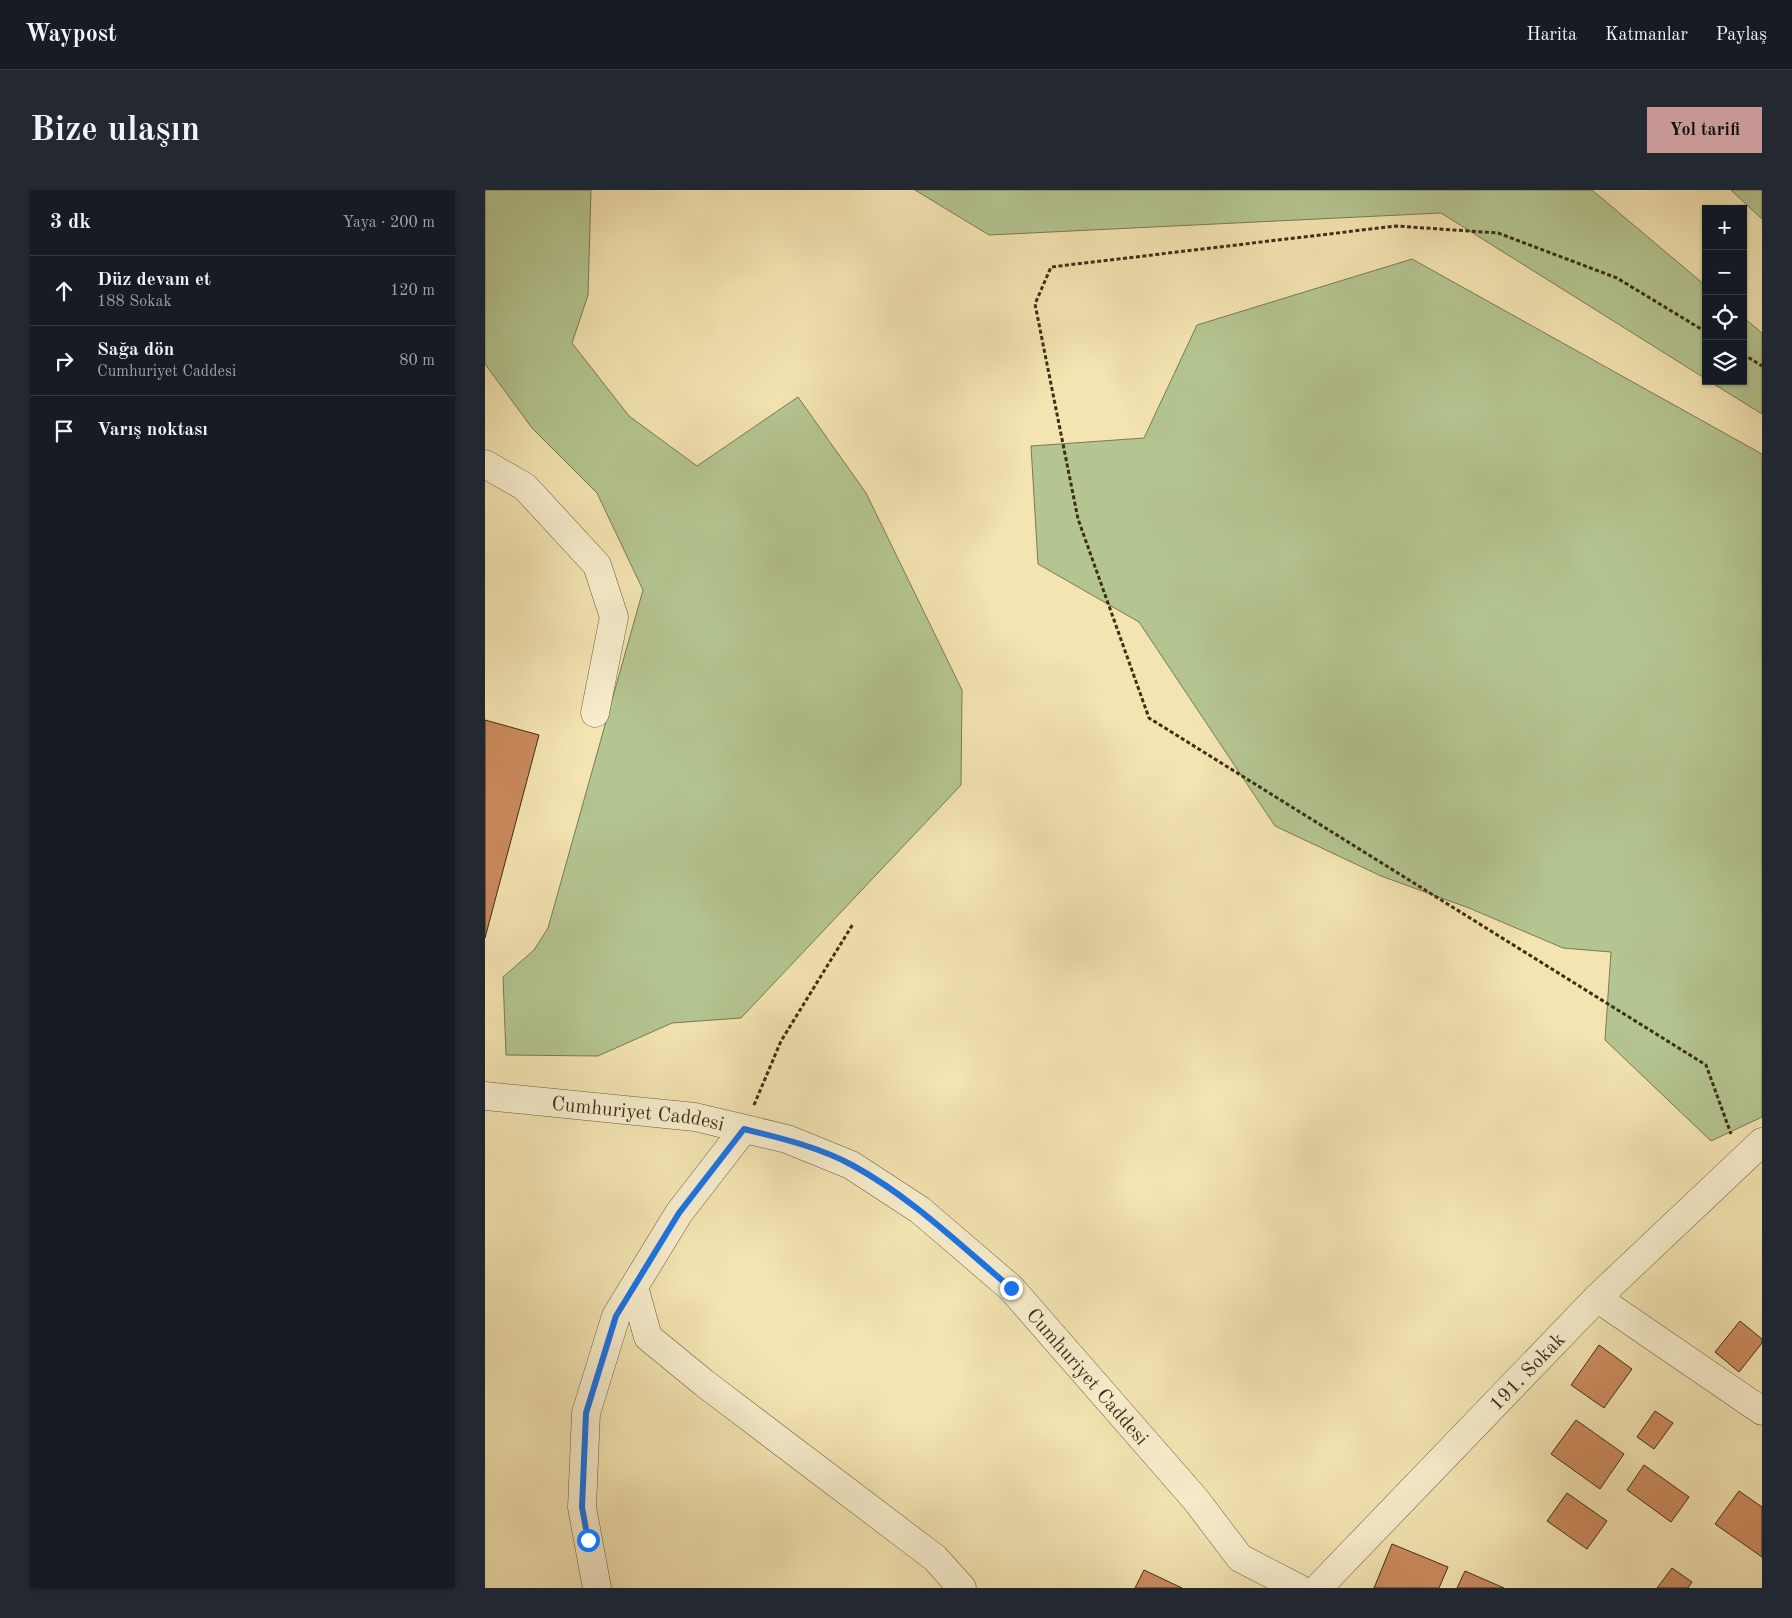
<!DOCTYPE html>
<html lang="tr">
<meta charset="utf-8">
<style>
:root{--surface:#171b24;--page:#242831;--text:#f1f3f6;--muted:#9ea1a6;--line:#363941;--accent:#c59692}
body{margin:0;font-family:"Old Standard TT",serif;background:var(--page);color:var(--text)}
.controls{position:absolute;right:15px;top:15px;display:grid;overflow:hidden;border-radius:0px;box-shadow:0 1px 4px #0004}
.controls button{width:45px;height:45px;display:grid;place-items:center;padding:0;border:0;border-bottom:1px solid var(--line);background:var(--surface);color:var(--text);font:25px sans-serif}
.stop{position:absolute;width:15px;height:15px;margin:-11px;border:4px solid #1a73e8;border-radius:50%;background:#fff}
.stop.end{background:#1a73e8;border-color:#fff;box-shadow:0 1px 5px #0008}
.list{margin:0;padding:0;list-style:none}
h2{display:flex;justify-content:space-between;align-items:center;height:65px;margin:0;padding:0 20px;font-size:21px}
h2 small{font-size:16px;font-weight:400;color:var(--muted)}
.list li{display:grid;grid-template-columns:32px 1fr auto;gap:15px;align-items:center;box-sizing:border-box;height:70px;padding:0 20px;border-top:1px solid var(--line)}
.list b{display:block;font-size:19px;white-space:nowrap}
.list p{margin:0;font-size:16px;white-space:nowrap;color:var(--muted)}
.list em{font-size:16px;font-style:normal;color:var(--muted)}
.icon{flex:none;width:28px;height:28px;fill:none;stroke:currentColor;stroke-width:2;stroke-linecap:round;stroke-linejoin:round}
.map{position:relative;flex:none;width:1277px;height:1398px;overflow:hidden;border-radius:0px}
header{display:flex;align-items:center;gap:30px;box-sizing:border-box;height:70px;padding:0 25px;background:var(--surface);border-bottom:1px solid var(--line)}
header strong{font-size:24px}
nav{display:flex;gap:28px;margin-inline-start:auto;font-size:18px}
.intro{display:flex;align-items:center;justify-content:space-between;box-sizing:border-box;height:120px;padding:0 30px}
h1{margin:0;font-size:35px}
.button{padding:12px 22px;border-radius:0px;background:var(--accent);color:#111;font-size:18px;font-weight:700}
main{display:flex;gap:30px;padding:0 30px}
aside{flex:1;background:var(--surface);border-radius:0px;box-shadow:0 1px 4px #0004}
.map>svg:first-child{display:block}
.green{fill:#b4c591;stroke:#7a7a54}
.building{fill:#cb8b5e;stroke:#3f2e18}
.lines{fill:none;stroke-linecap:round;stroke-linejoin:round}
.minor-casing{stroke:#6c5c3e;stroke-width:29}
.path{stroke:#3f2e18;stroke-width:3;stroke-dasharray:4 2.5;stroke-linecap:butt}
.minor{stroke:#f7edcc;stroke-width:28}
.route{stroke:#1a73e8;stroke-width:6}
.labels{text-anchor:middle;stroke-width:4.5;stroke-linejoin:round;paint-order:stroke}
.street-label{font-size:20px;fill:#3f2e18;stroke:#f7edcc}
</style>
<header>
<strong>Waypost</strong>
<nav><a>Harita</a><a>Katmanlar</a><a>Paylaş</a></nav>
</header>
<div class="intro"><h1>Bize ulaşın</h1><a class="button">Yol tarifi</a></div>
<main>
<aside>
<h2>3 dk<small>Yaya · 200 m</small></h2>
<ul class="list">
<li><svg class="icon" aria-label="ahead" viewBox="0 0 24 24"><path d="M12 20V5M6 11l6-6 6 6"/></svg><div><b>Düz devam et</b><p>188 Sokak</p></div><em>120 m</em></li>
<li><svg class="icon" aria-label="right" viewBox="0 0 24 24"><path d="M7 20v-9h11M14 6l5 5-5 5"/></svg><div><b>Sağa dön</b><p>Cumhuriyet Caddesi</p></div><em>80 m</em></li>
<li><svg class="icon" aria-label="arrive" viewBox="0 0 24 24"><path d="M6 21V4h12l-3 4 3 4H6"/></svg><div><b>Varış noktası</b></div></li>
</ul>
</aside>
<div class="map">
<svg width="1277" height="1398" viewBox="0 0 1277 1398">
<rect width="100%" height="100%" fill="#f3e4b1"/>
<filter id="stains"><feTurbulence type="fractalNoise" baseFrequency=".004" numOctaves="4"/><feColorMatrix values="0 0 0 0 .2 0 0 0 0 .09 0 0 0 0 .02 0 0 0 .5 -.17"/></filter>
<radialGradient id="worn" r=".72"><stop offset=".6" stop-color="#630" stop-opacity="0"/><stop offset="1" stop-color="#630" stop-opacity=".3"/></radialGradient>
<path class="green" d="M0 0H106L103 105 87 153 144 226 212 276 313 207 381 303 477 500 476 595 256 828 187 833 113 866 21 865 18 787 49 760 63 738 158 400 112 303 47 238 0 174Z
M430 0H1107L1221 96V189L956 23 504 45Z
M1246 0H1277V29Z
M927 69 1277 264V927L1226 951 1120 850 1126 762 1078 758 984 718 896 686 790 636 654 432 553 374 546 256 659 248 712 135Z
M1258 127 1277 143V224L1224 191H1258Z"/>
<path class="building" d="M0 530 54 545 0 748Z
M1255 1131 1277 1149V1153L1254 1182 1230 1162Z
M1114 1155 1147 1179 1119 1218 1086 1195Z
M1170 1221 1188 1233 1169 1259 1152 1247Z
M1091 1230 1139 1264 1115 1299 1066 1264Z
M1159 1275 1204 1307 1186 1332 1142 1300Z
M1254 1301 1277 1317V1367L1230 1334Z
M1082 1303 1122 1331 1102 1359 1062 1331Z
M907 1354 963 1377 954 1398H889Z
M1187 1378 1207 1392 1203 1398H1172Z
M659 1380 697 1398H650Z
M980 1381 1019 1398H972Z"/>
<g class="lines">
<defs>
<g id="minor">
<path d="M0 274 40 297 112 375 129 427 110 523"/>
<path id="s1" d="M0 906 210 927 302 949 366 975 435 1020 526 1098 711 1310 755 1368 813 1398"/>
<path d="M149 1097 163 1147 219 1193 450 1368 477 1398"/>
<path d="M1112 1108 1277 952"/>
<path d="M112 1398 97 1317 101 1223 131 1126 194 1023 259 939"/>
<path id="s2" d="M833 1398 1112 1108 1277 1221"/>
</g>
</defs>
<use href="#minor" class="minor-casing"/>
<path class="path" d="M1221 142 1132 88 1013 43 911 36 566 77 550 114 593 329 664 528 1221 875 1246 944
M1258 164 1277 176
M269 915 296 851 368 734"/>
<use href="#minor" class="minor"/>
</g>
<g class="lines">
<path class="route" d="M103 1350 97 1317 101 1223 131 1126 194 1023 259 939C295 948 334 957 367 975 426 1007 475 1055 526 1098"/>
</g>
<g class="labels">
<g class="street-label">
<text dy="7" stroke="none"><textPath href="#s1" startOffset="154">Cumhuriyet Caddesi</textPath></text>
<text dy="7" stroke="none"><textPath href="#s2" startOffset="301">191. Sokak</textPath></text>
<text dy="7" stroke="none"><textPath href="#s1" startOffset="694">Cumhuriyet Caddesi</textPath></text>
</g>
</g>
<rect width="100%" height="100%" filter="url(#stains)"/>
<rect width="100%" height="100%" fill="url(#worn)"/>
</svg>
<div class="controls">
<button>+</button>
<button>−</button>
<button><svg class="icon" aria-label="locate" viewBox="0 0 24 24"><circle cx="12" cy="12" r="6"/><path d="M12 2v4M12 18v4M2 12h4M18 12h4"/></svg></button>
<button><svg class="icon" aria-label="layers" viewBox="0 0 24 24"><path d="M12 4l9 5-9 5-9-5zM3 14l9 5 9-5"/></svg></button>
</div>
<div class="stop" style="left:103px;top:1350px"></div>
<div class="stop end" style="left:526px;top:1098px"></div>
</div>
</main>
